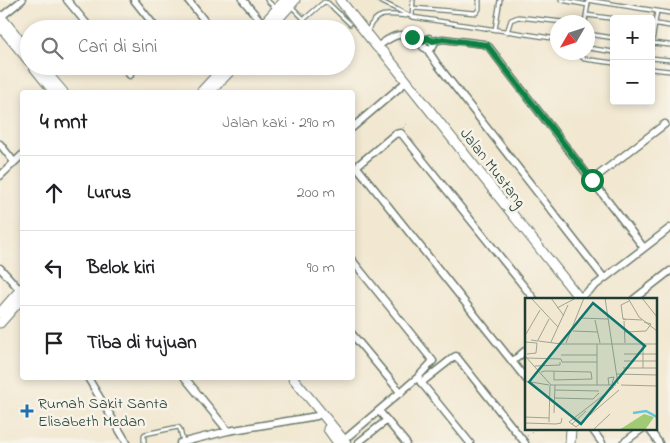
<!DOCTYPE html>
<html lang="id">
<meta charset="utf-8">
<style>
:root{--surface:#fff;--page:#f2f2f2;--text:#202124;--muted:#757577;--line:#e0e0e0}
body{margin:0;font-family:"Indie Flower",sans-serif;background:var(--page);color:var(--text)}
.controls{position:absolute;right:15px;top:15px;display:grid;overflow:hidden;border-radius:5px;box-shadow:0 2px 8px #0003}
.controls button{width:45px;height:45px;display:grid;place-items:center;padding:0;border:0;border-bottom:1px solid var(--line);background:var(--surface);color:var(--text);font:25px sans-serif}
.compass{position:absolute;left:550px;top:15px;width:45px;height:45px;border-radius:50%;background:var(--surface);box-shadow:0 2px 8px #0003;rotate:231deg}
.stop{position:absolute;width:15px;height:15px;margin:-11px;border:4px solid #0b8043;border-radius:50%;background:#fff}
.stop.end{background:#0b8043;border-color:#fff;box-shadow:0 1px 5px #0008}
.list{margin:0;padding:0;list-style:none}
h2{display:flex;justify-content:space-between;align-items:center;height:65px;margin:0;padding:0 20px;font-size:21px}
h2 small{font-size:16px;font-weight:400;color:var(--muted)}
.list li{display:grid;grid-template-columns:32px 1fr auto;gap:15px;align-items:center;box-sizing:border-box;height:75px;padding:0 20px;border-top:1px solid var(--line)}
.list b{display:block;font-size:19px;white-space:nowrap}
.list em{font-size:16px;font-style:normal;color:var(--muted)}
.icon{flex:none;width:28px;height:28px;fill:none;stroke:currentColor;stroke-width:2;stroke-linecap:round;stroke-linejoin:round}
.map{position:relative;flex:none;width:670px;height:443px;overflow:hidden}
.search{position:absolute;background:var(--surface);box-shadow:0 2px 8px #0003;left:20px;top:20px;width:335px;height:55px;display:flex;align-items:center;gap:12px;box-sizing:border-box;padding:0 18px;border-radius:28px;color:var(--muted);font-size:19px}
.panel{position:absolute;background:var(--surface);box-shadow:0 2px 8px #0003;left:20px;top:90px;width:335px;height:290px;border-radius:5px}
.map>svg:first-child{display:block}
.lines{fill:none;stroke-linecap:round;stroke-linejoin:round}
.service-casing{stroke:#69796b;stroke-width:5.5}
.minor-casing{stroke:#69796b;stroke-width:9}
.secondary-casing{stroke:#69796b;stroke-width:11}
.path{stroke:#69796b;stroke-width:1;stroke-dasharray:1 4;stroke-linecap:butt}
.service{stroke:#fff;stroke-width:3}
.minor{stroke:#fff;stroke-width:6}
.secondary{stroke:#fff;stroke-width:9}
.route{stroke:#0b8043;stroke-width:6}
.poi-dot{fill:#1f6fb2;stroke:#f7f3e8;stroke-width:2}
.labels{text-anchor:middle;stroke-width:5;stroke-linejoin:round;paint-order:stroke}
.street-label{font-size:16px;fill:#1f3d34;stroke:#f7f3e8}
.poi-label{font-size:16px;fill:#1f3d34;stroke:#f7f3e8;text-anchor:start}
.inset-river{fill:none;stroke:#5fc8da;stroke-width:2.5}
.inset-road{fill:none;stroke:#9ea492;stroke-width:1}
.view{fill:#0f766e;fill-opacity:0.15;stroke:#0f766e;stroke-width:2.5}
.inset-edge{fill:none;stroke:#1f3d34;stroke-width:2.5}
</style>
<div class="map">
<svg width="670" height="443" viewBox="0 0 670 443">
<rect width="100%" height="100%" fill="#f7f3e8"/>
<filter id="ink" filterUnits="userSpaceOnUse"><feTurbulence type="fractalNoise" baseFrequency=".02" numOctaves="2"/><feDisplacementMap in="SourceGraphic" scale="10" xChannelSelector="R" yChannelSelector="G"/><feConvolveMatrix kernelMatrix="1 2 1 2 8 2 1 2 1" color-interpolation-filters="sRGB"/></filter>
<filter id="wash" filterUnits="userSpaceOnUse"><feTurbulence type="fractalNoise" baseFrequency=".0096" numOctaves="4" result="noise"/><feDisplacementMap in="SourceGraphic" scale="20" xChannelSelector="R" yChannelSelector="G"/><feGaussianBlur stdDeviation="1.12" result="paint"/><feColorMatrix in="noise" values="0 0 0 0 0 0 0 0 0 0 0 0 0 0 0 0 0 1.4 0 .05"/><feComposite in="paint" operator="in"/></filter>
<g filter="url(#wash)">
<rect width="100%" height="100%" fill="#f2e8d1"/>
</g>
<g filter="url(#ink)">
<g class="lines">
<defs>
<path id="service" d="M267 0 275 8
M378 0 412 17 558 39
M561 0 588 5
M587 0 670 13
M292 7 304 19
M413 8 476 13 479 9V0
M586 15 617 19
M412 17 413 0
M585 22 588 3
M651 23 670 26
M243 29 248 24 255 29
M293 29 324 2 328 3 350 24
M368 30C376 11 389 14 406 16
M495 30 500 0
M507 32 511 20 518 17 563 22
M588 34 614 38
M652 43 670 45
M588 48 614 52
M651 49 657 11
M581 52V56L584 59 614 63
M651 58 670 60
M651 69 670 71
M144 443V435L145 434 178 427 180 429 183 442"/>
<path id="minor" d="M67 0 91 29
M134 0 157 29
M188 0 207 24
M243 0 263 24
M1 17 22 0
M433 41 443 39 484 44 489 47 644 248
M377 47C395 34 401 30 423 42
M427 49 432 48 434 44 429 38 424 40 423 47 427 49 437 64 604 278
M122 66 130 75
M352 128 407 81
M0 144 14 162
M0 176 22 155
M592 180 665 124
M0 268 20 290
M579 298 670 228
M634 299 670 271
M352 334 401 393
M512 362 526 350
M88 378 127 443
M185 378 228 431
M526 379 357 167 358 165 395 134 401 133 534 299
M420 381 470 443
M421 383 454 357 456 356 525 443
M379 411 406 443
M592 429 602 443
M649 429 659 443
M344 440 417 378 433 361 352 260
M359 442 387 420
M180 443 228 431 317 416
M623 443 642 429"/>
<path id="secondary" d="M340 0 377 47 385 54 580 299
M0 16 29 51
M0 26 29 61
M259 29 285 0
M269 29 295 0
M33 66 54 92
M41 66 63 92
M201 92 225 66
M210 92 235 66
M0 313 22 288
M0 323 22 298
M293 378 346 443
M328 429 338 443
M570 443 571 429"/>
</defs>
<use href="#service" class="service-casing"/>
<use href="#minor" class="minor-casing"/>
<use href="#secondary" class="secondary-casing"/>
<path class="path" d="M403 128 407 124
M527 436 536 429"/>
<use href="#service" class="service"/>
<use href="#minor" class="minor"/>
<use href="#secondary" class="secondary"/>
</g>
</g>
<g class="lines" filter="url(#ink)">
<path class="route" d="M412 37 423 42 427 38 433 41 443 39 487 45 592 180"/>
</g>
<path class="poi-dot" d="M24.5 403.5h5v5h5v5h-5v5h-5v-5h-5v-5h5z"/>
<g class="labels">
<g class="street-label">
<text transform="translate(494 167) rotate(52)" y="6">Jalan Mustang</text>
</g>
<g class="poi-label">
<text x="38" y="408">Rumah Sakit Santa<tspan x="38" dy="18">Elisabeth Medan</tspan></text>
</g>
</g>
<g transform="translate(525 298)">
<rect width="132" height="132" fill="#f2e8d1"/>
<path d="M119 116 129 119 120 132H94Z" fill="#a1ca75"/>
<path class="inset-river" d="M108 115 121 113 132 119"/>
<path class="inset-road" d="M6 0 33 29M26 0 39 18M80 0 93 86M103 0 114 19 132 33M117 0 132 19M32 10 51 0M54 20 83 21M98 21 96 7 104 3M70 22 75 45M101 22 98 21 117 22M99 23 100 45M48 33 73 34M100 34 121 33 126 26 119 24M1 36 15 12M6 42 36 46H132M13 42 24 21M0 44 12 45 11 55 2 56M26 44 43 7M41 45 59 0M99 56H132M36 57H72M0 58 26 87H91M2 60 36 61M36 61 37 64H72M99 63H132M10 68 35 67V64M98 70H132M118 70V46M16 74 20 73 66 74 67 81 29 82V73M92 76 132 77M0 83 24 87M72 87V46M84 87 83 80 89 79 87 86M96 87 132 88M89 89 44 124 51 129 94 92M30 92 74 93M30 100 68 101 74 95M29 115 30 87M0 119 24 120M24 124 25 87M0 125 31 126 36 125 37 120M47 126 61 113M68 132 85 116"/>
<path class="view" d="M68 5 120 48 56 126 4 84Z"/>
<rect width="132" height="132" class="inset-edge"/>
</g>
</svg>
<div class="controls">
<button>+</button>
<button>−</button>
</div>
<svg class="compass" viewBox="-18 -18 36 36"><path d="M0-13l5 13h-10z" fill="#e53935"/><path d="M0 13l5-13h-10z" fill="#757577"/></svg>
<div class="stop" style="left:592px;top:180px"></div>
<div class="stop end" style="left:412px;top:37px"></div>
<div class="search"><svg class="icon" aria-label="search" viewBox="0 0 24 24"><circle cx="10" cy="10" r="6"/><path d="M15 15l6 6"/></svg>Cari di sini</div>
<section class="panel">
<h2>4 mnt<small>Jalan kaki · 290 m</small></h2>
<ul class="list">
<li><svg class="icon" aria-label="ahead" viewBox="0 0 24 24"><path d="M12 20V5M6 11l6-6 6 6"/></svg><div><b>Lurus</b></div><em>200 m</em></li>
<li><svg class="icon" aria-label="left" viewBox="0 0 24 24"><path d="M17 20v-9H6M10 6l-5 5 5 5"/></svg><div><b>Belok kiri</b></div><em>90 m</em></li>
<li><svg class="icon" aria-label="arrive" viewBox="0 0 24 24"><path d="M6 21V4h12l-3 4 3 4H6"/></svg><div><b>Tiba di tujuan</b></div></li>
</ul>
</section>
</div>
